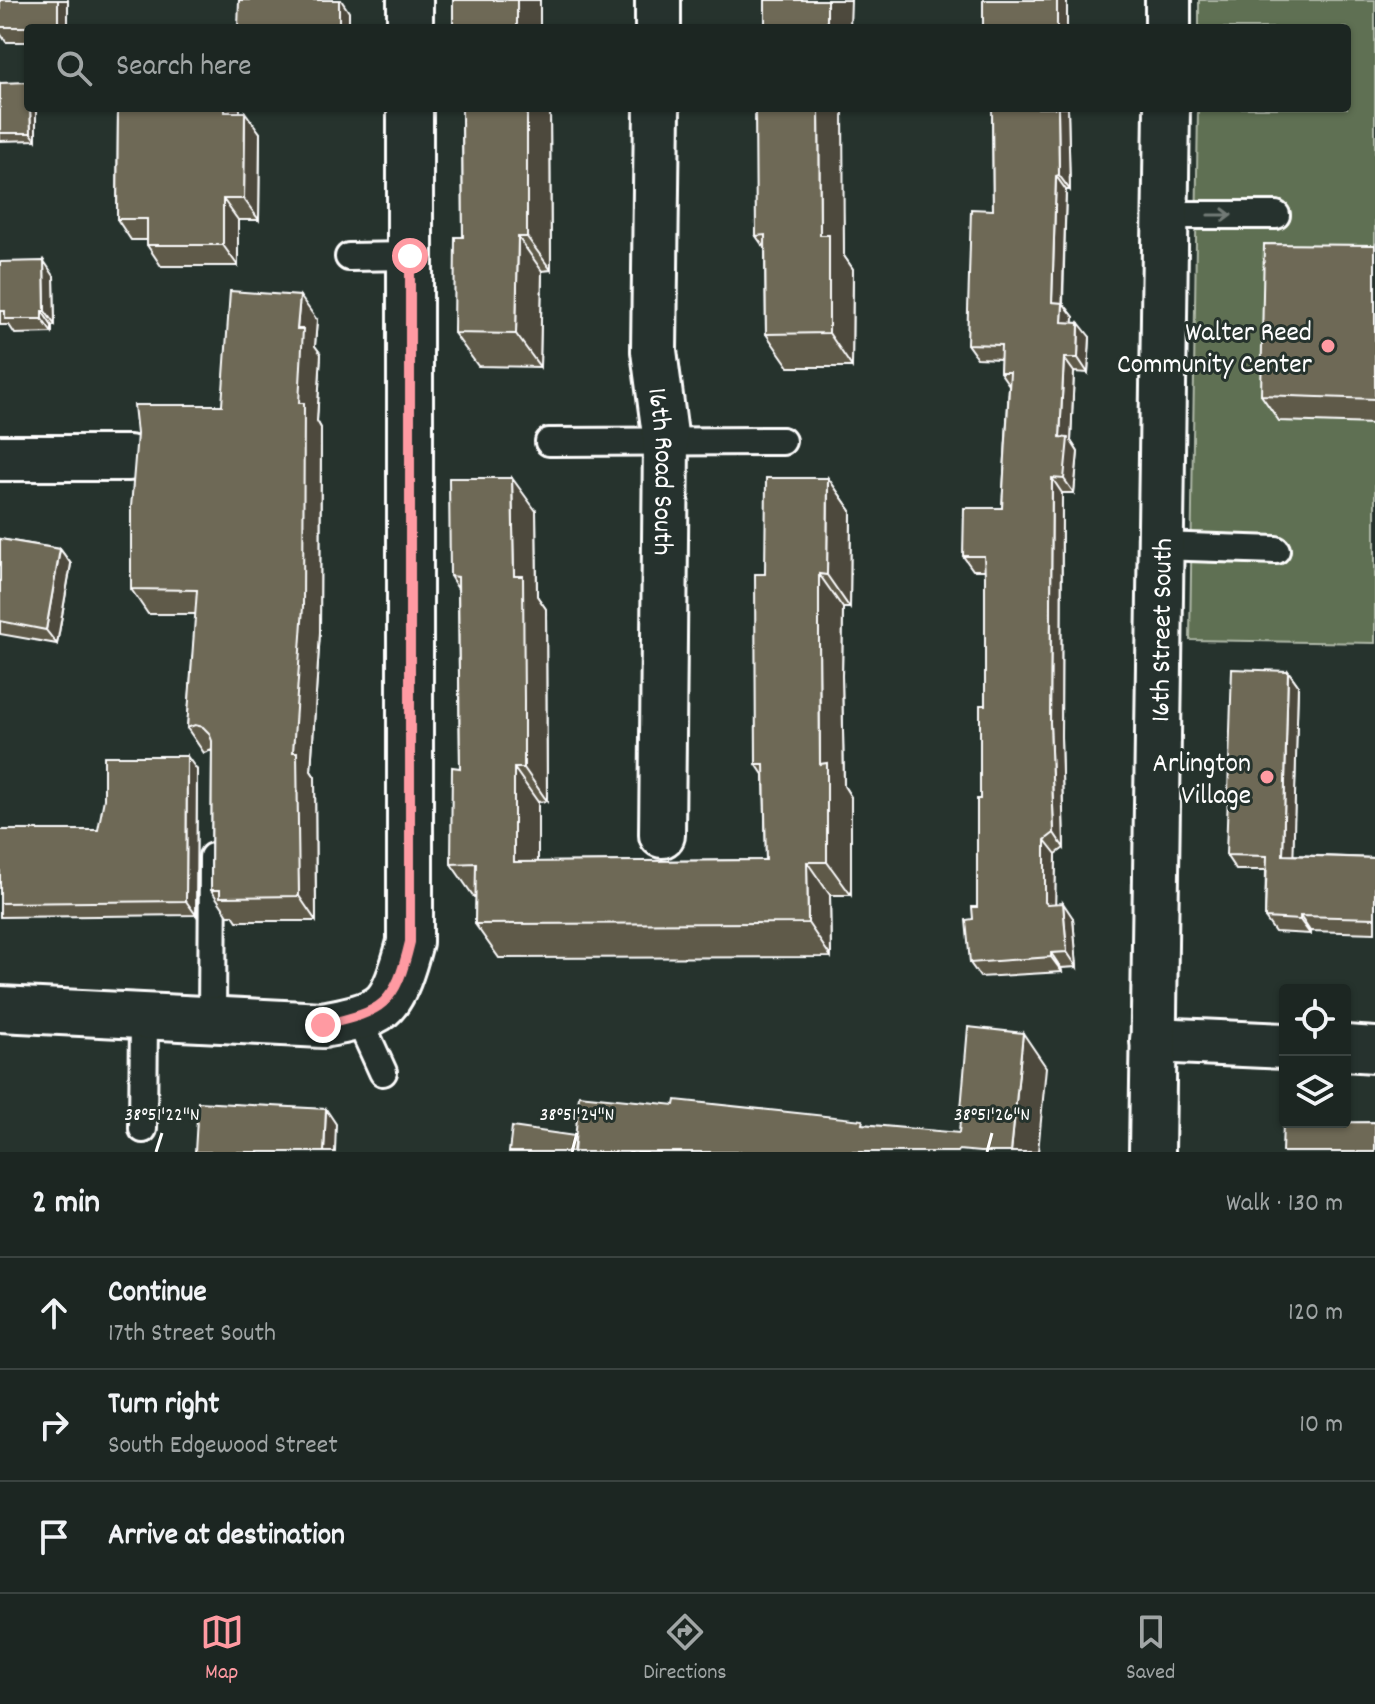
<!DOCTYPE html>
<meta charset="utf-8">
<style>
:root{--surface:#1c2622;--page:#252e2a;--text:#f1f3f6;--muted:#a0a5a5;--line:#3a4340;--accent:#ff9aa2}
body{margin:0;font-family:Dekko,sans-serif;background:var(--page);color:var(--text)}
.controls{position:absolute;right:24px;bottom:24px;display:grid;overflow:hidden;border-radius:8px;box-shadow:0 2px 6px #0004}
.controls button{width:72px;height:72px;display:grid;place-items:center;padding:0;border:0;border-bottom:2px solid var(--line);background:var(--surface);color:var(--text);font:40px sans-serif}
.stop{position:absolute;width:24px;height:24px;margin:-18px;border:6px solid #ff9aa2;border-radius:50%;background:#fff}
.stop.end{background:#ff9aa2;border-color:#fff;box-shadow:0 2px 8px #0008}
.list{margin:0;padding:0;list-style:none}
h2{display:flex;justify-content:space-between;align-items:center;height:104px;margin:0;padding:0 32px;font-size:34px}
h2 small{font-size:26px;font-weight:400;color:var(--muted)}
.list li{display:grid;grid-template-columns:52px 1fr auto;gap:24px;align-items:center;box-sizing:border-box;height:112px;padding:0 32px;border-top:2px solid var(--line)}
.list b{display:block;font-size:30px;white-space:nowrap}
.list p{margin:0;font-size:26px;white-space:nowrap;color:var(--muted)}
.list em{font-size:26px;font-style:normal;color:var(--muted)}
.icon{flex:none;width:44px;height:44px;fill:none;stroke:currentColor;stroke-width:2;stroke-linecap:round;stroke-linejoin:round}
.map{position:relative;flex:none;width:1375px;height:1152px;overflow:hidden}
.search{position:absolute;background:var(--surface);box-shadow:0 2px 6px #0004;left:24px;right:24px;top:24px;height:88px;display:flex;align-items:center;gap:20px;box-sizing:border-box;padding:0 28px;border-radius:8px;color:var(--muted);font-size:30px}
.sheet{height:440px;background:var(--surface)}
nav{display:flex;justify-content:space-around;align-items:center;box-sizing:border-box;height:112px;border-top:2px solid var(--line);background:var(--surface);font-size:22px;color:var(--muted)}
nav a{display:grid;justify-items:center;gap:4px}
nav .on{color:var(--accent)}
.map>svg:first-child{display:block}
.green{fill:#5f7052;stroke:#afb8a8;stroke-width:2}
.lines{fill:none;stroke-linecap:round;stroke-linejoin:round}
.lane-casing{stroke:#fff;stroke-width:32}
.street-casing{stroke:#fff;stroke-width:50}
.lane{stroke:#26332d;stroke-width:26}
.street{stroke:#26332d;stroke-width:44}
.wall{fill:#5f5a4a;stroke:#fff;stroke-width:2}
.shaded-wall{fill:#4d4a3c;stroke:#fff;stroke-width:2}
.building{fill:#6e6956;stroke:#fff;stroke-width:2}
.oneway{stroke:#727a76}
.route{stroke:#ff9aa2;stroke-width:10}
.ticks{fill:none;stroke:#fff;stroke-width:3}
.poi-dot{fill:#ff9aa2;stroke:#26332d;stroke-width:3}
.labels{text-anchor:middle;stroke-width:6;stroke-linejoin:round;paint-order:stroke}
.poi-label{font-size:28px;fill:#fff;stroke:#26332d;text-anchor:end}
.street-label{font-size:28px;fill:#fff;stroke:#26332d}
.ticks-label{font-size:20px;text-anchor:middle;fill:#fff;stroke:#26332d;stroke-width:6;stroke-linejoin:round;paint-order:stroke}
</style>
<div class="map">
<svg width="1375" height="1152" viewBox="0 0 1375 1152">
<rect width="100%" height="100%" fill="#26332d"/>
<filter id="ink" filterUnits="userSpaceOnUse"><feTurbulence type="fractalNoise" baseFrequency=".0125" numOctaves="2"/><feDisplacementMap in="SourceGraphic" scale="16" xChannelSelector="R" yChannelSelector="G"/><feConvolveMatrix kernelMatrix="1 2 1 2 8 2 1 2 1" color-interpolation-filters="sRGB"/></filter>
<g filter="url(#ink)">
<path class="green" d="M1199 0H1375V643L1190 640 1198 108H1347V28H1199Z"/>
<g class="lines">
<defs>
<path id="lane" d="M1165 215H1276
M349 257 410 256
M549 442 782 441
M1160 546 1276 550
M358 1017 383 1072
M212 1020 213 857
M143 1129 144 1016"/>
<g id="street">
<path d="M410 0V28"/>
<path d="M658 28V0"/>
<path d="M1168 28V0"/>
<path id="s1" d="M657 108 654 351 666 442 662 835"/>
<path d="M0 458H129"/>
<path d="M0 1009 323 1025C341 1021 361 1019 378 1009 395 999 405 961 410 942V108"/>
<path d="M1153 1040 1285 1046"/>
<path d="M1345 1048 1375 1050"/>
<path id="s2" d="M1152 1152 1167 108"/>
</g>
</defs>
<use href="#lane" class="lane-casing"/>
<use href="#street" class="street-casing"/>
<use href="#lane" class="lane"/>
<use href="#street" class="street"/>
</g>
<path class="wall" d="M0 0H68V28H28V42H6L0 33Z
M0 83 28 108H36V140L0 141Z
M118 108H240V112L260 133 259 220H238V266H161L147 245V240H131L117 219Z
M462 108H550L551 270 542 271 540 367 478 366 454 333 463 237Z
M992 108H1068L1070 190H1066L1063 303 1074 317 1073 322 1090 337 1088 373 1074 372 1071 441 1078 452 1074 493H1062L1061 737 1064 848 1056 854 1055 904 1073 918 1077 967 1061 968 1062 972 980 977 970 963 973 919 977 907 980 799 985 705V570H973L963 556 1002 508 1009 385 1000 372 1001 359 977 358 967 344 993 210Z
M843 210 844 256 853 269 852 367H789L766 334 765 249 756 236Z
M1375 245V424L1279 421 1261 395Z
M0 262 54 276 55 325 52 326V333L15 334 9 325H0Z
M317 320 315 346 321 354 317 421 321 428 320 632 311 771 315 777 316 921H237L233 915H228L211 890 212 750 204 753 187 728 196 614H148L131 589 222 405Z
M828 478 851 511 850 608H843L842 676 844 786 851 797V895H830L831 957 499 958 475 924 476 897H474L451 864 460 768 458 589 450 576 536 511 537 596 546 609 547 801 538 802V862L766 860 764 776 756 764 765 574Z
M0 539 60 549 71 564 57 644 0 634Z
M1288 671 1298 685 1293 855 1375 858V933L1310 931V934L1275 932 1265 918 1266 870H1236L1226 855Z
M197 770 196 915 0 917V830H98Z"/>
<path class="shaded-wall" d="M58 0H68V28L58 27Z
M339 0H341L349 12V28H339Z
M517 0H540V28H517Z
M827 0H851L850 28H827Z
M1057 0H1067V28H1057Z
M30 108H36V140L31 133Z
M225 108H240V133L225 112Z
M527 108H550L551 270 527 237Z
M819 108H843L844 256 853 269 852 367 829 333 820 235Z
M1058 108H1068L1070 190 1059 175Z
M245 112 260 133 259 220 244 199Z
M1056 176 1066 190 1062 317 1052 302Z
M223 199 238 220V266L223 245Z
M518 237 542 271 540 367 516 334Z
M44 261 54 276 55 325 45 311Z
M300 296 317 320 315 346 321 354 317 421 321 428 320 632 311 771 315 777 316 921 299 896 293 752 299 403 297 329Z
M1063 303 1074 317 1073 336 1062 322Z
M42 311 52 326V333L42 319Z
M1079 323 1090 337 1088 373 1078 358Z
M1064 358 1074 372 1071 441 1078 452 1074 493 1064 479 1060 437Z
M512 478 536 511 537 596 546 609 547 801 524 768 514 576Z
M828 478 851 511 850 608 827 575Z
M1052 478 1062 493 1061 737 1064 848 1054 833 1050 723Z
M60 549 71 564 57 644 46 630Z
M819 574 843 608 842 676 844 786 851 797V895L827 862 820 764 819 642Z
M1288 671 1298 685 1293 870 1283 855Z
M187 756 197 770 196 915 186 901Z
M514 768 538 802V896L514 862Z
M1045 840 1056 854 1055 916 1045 902Z
M807 862 830 895 831 957 808 923Z
M1063 903 1073 918 1077 967 1067 952Z
M1300 916 1310 931V934L1300 920Z
M1051 953 1061 968 1062 972 1051 957Z
M1023 1033 1046 1067 1038 1152H1011Z
M326 1109 336 1124 335 1152H324Z"/>
<path class="building" d="M0 0H58V27H0Z
M239 0H339V28H238Z
M453 0H517V28H453Z
M765 0H827V28H765Z
M983 0H1057V28H983Z
M28 82V108H30L31 133H0V83Z
M118 108H225V112H245L244 199H223V245H147V219H117Z
M462 108H527V237H518L516 334 454 333 455 237H463Z
M755 108H819L820 235H829V333L766 334 765 235 756 236Z
M992 108H1058L1059 175 1056 176 1052 302 1063 303 1062 322 1079 323 1078 358H1064L1060 437 1068 438 1064 479 1052 478 1050 723 1054 833 1045 840V902L1047 904 1063 903 1067 952 1051 953V957L970 963 966 920 973 919 972 907H977V799H980V705H985V576L984 556H963L964 508H1002L1010 372H1000L1001 345 967 344 971 209 993 210Z
M1264 244 1375 245V399L1261 395Z
M44 261 45 311H42V319H5V311H0V262Z
M230 291 300 296 297 329H303L299 403H304L303 607 293 752H297L299 896 220 897V890H211L212 741 209 733 203 727 195 725 187 728 197 590 131 589V507L137 434 134 405H222Z
M449 478H512L514 576H523L524 700V768H514V862L766 860 764 764H756L755 574H765L766 478H828L827 575 819 574V642L820 764 827 763V862H807L808 923 475 924 476 863 451 864 452 767 460 768 458 577 450 576Z
M0 539 60 549 46 630 0 621Z
M1232 669 1288 671 1283 855 1375 858V918L1300 916V920L1265 918 1267 856 1226 855Z
M104 756H187L186 901 0 903V830H98L104 799Z
M968 1027 1023 1033 1011 1152H980L959 1150 958 1152H574L579 1095 675 1105 676 1100 863 1120 862 1124 959 1133Z
M198 1102 326 1109 324 1152H195Z
M1375 1122V1152H1282L1283 1123Z
M512 1127 575 1136 573 1152H509Z"/>
<defs><path id="oneway-shaft" d="M-6 0H5M1.5-3L5.5 0L1.5 3" fill="none" stroke-width="1.6" stroke-linecap="round" stroke-linejoin="round" transform="scale(2)"/></defs>
<use class="oneway" href="#oneway-shaft" transform="translate(1220 215)"/>
</g>
<g class="lines" filter="url(#ink)">
<path class="route" d="M323 1025C384 1011 395 1005 410 942V256"/>
</g>
<path class="ticks" d="M156 1152 162 1133M572 1152 577 1133M987 1152 992 1133"/>
<g class="poi-dot">
<circle cx="1328" cy="346" r="8"/>
<circle cx="1267" cy="777" r="8"/>
</g>
<g class="labels">
<g class="poi-label">
<text x="1312" y="340">Walter Reed<tspan x="1312" dy="32">Community Center</tspan></text>
<text x="1251" y="771">Arlington<tspan x="1251" dy="32">Village</tspan></text>
</g>
<g class="street-label">
<text dy="10" stroke="none"><textPath href="#s1" startOffset="364">16th Road South</textPath></text>
<text dy="10" stroke="none"><textPath href="#s2" startOffset="522">16th Street South</textPath></text>
</g>
</g>
<g class="ticks-label">
<text x="162" y="1120">38°51'22"N</text>
<text x="577" y="1120">38°51'24"N</text>
<text x="992" y="1120">38°51'26"N</text>
</g>
</svg>
<div class="controls">
<button><svg class="icon" aria-label="locate" viewBox="0 0 24 24"><circle cx="12" cy="12" r="6"/><path d="M12 2v4M12 18v4M2 12h4M18 12h4"/></svg></button>
<button><svg class="icon" aria-label="layers" viewBox="0 0 24 24"><path d="M12 4l9 5-9 5-9-5zM3 14l9 5 9-5"/></svg></button>
</div>
<div class="stop" style="left:410px;top:256px"></div>
<div class="stop end" style="left:323px;top:1025px"></div>
<div class="search"><svg class="icon" aria-label="search" viewBox="0 0 24 24"><circle cx="10" cy="10" r="6"/><path d="M15 15l6 6"/></svg>Search here</div>
</div>
<section class="sheet">
<h2>2 min<small>Walk · 130 m</small></h2>
<ul class="list">
<li><svg class="icon" aria-label="ahead" viewBox="0 0 24 24"><path d="M12 20V5M6 11l6-6 6 6"/></svg><div><b>Continue</b><p>17th Street South</p></div><em>120 m</em></li>
<li><svg class="icon" aria-label="right" viewBox="0 0 24 24"><path d="M7 20v-9h11M14 6l5 5-5 5"/></svg><div><b>Turn right</b><p>South Edgewood Street</p></div><em>10 m</em></li>
<li><svg class="icon" aria-label="arrive" viewBox="0 0 24 24"><path d="M6 21V4h12l-3 4 3 4H6"/></svg><div><b>Arrive at destination</b></div></li>
</ul>
</section>
<nav>
<a class="on"><svg class="icon" aria-label="map" viewBox="0 0 24 24"><path d="M3 6l6-2 6 2 6-2v14l-6 2-6-2-6 2zM9 4v14M15 6v14"/></svg>Map</a>
<a><svg class="icon" aria-label="directions" viewBox="0 0 24 24"><path d="M12 3l9 9-9 9-9-9zM9 14v-3h6M13 9l2 2-2 2"/></svg>Directions</a>
<a><svg class="icon" aria-label="saved" viewBox="0 0 24 24"><path d="M7 4h10v16l-5-4-5 4z"/></svg>Saved</a>
</nav>
